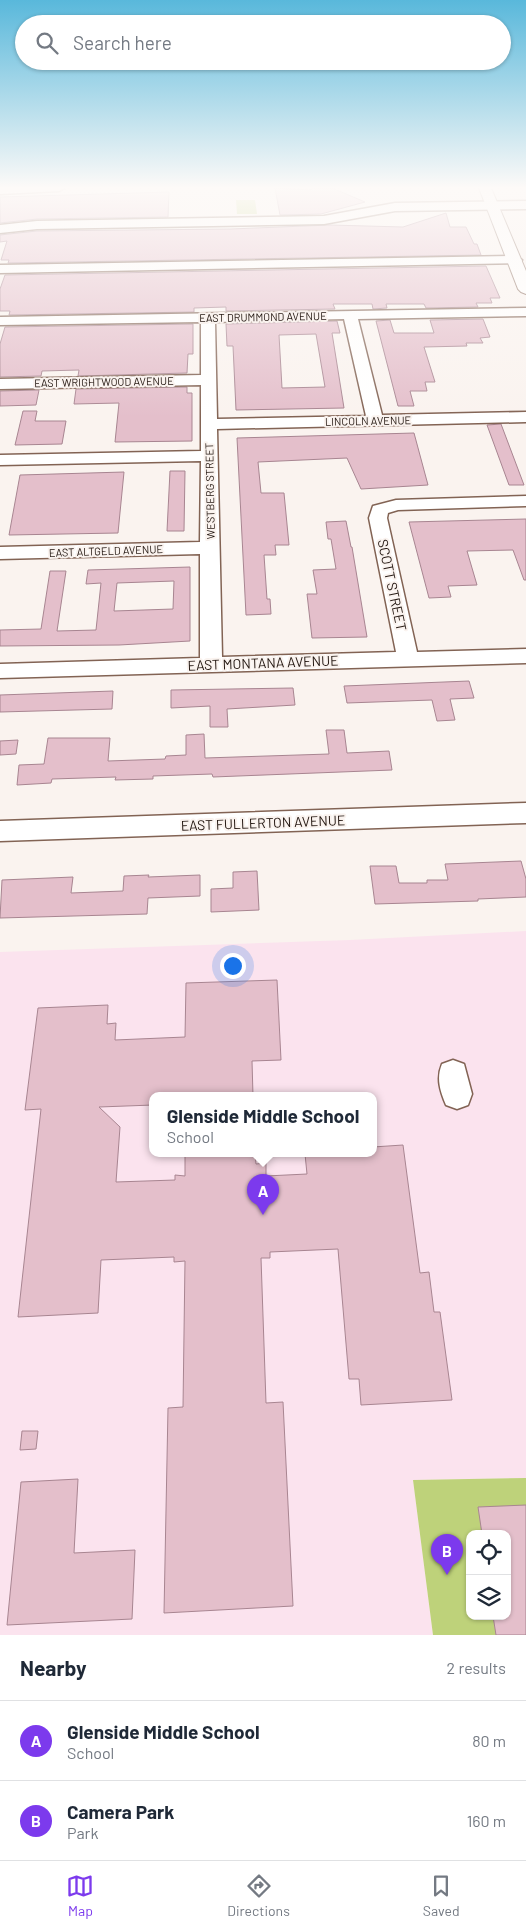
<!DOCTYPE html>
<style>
:root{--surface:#fff;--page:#f2f2f3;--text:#1f2937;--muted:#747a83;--line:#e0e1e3;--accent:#7c3aed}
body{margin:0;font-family:Barlow,sans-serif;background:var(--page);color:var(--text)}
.controls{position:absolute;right:15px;bottom:15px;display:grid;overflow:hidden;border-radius:10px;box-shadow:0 1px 4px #0004}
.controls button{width:45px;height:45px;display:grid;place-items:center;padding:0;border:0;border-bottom:1px solid var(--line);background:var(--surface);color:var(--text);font:25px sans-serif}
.you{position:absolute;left:232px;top:965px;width:18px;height:18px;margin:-12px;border:4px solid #fff;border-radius:50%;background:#1a73e8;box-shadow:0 0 0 8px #1a73e833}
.badge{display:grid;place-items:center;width:32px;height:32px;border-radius:50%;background:var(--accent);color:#fff;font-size:16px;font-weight:700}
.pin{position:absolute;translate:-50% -41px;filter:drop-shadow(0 1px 2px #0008)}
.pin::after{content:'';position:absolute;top:26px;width:18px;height:15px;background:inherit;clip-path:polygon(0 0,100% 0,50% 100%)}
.popup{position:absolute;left:149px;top:1092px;width:228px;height:65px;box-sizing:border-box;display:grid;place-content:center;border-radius:10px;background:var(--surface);filter:drop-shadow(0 1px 4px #0005);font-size:16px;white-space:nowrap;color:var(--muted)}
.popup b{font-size:19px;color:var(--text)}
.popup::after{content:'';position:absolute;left:50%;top:100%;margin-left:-10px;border:10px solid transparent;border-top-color:var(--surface)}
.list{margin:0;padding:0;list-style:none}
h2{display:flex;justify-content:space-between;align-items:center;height:65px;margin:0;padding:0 20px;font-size:21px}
h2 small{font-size:16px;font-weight:400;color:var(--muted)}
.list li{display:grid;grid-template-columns:32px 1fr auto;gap:15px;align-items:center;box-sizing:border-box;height:80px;padding:0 20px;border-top:1px solid var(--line)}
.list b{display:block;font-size:19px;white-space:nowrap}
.list p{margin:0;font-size:16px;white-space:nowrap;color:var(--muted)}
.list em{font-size:16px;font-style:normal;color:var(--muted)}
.icon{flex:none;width:28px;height:28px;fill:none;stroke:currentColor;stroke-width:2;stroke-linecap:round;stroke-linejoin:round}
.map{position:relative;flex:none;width:526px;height:1635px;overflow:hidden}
.search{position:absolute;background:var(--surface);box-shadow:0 1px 4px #0004;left:15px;right:15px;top:15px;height:55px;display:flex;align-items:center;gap:12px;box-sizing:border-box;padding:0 18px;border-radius:28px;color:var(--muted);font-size:19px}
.sheet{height:225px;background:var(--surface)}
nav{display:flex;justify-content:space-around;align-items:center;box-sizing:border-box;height:70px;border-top:1px solid var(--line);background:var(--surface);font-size:14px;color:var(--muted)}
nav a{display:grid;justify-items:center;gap:2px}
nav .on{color:var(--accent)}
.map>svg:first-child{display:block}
.education{fill:#fbe3ee;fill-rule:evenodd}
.green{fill:#bed27a;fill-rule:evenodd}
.building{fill:#e4bfcb;stroke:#a88591;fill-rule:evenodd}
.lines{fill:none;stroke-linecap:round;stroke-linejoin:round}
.minor-casing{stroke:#826354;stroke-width:3}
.major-casing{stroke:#826354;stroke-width:2}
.minor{fill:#fff;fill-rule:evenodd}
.major{fill:#fff;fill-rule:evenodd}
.labels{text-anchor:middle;stroke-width:4;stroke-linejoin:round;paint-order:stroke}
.far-street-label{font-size:11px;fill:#241812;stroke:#faf3ef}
.street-label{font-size:14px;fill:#241812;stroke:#faf3ef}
</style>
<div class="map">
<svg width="526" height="1635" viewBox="0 0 526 1635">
<rect width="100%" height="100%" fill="#faf3ef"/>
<path class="education" d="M526 931V1478L413 1480 433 1635H0V952L350 940ZM153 1096H373V1154H153Z"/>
<path class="green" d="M236 200H255L257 214H237Z
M526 1478V1635H433L413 1480ZM470 1534H507V1616H470Z"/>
<path class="building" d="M275 188 309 190 315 188H332L365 202 321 214 280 215Z
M169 192 168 217 37 219 0 223V197Z
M446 213 450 227H466L474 244H477L481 255 8 263 9 260H1L7 241 0 242V235L37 231 231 229 330 225 403 227Z
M486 266 500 298H490L492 303H476L478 307 426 308 424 304H386L387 308 373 309 372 304H333L335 309 226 311V307L194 308V312L9 315 10 311H0V289L5 275Z
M483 319 490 337 480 338 483 343H466L467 346 424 347 435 382H425L427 391H410L414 406H398L376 321 390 320 394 333H434L430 320Z
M337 321 340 333H332L344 408 236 410 233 346H227L226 324ZM316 334 325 387 282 388 279 335Z
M193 324V354H188L187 373 78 376 79 370 42 371 41 376 0 377V344L5 327Z
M187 387V393H192V441L115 442 119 403 74 404 76 389Z
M39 390 36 405 0 406V391Z
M23 411H37L35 421H66L62 444 15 445Z
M501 424 524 485H509L487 425Z
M414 433 428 485 361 489 347 458 258 462 261 493H284L289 545H275L276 555H264L267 599H270L271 614 246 615 237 438Z
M170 471H185L184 531H167Z
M124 472 118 533 9 535 20 475Z
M526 519V580H524L513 550 467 551 477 585 448 586 451 597 429 598 409 522Z
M346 521 351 547H352L367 637 312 638 307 594H317L313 570 336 569 331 539H328L326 522Z
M190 567V641L119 645 0 646V630L41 629 50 571H66L57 631 96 630 101 583 86 584 88 570ZM174 581 173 609 114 611 117 583Z
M469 681 474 698 450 699 455 720 437 721 432 700 347 703 344 686Z
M293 688 295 705 227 709 228 727H210V706L171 708V690Z
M113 691 112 709 0 712V695Z
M326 730H344L347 753 389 751 392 770 213 777 212 774 153 776V779L115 780 116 777 52 779 51 783 17 785 19 765 44 764 48 738H110L108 761 165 759 166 756 186 755V735L204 734 205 758 329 754Z
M18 740 16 754 0 755V741Z
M521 861 526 879V897L478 899V901L375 904 370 866H396L399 883H427V880H448L445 864Z
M257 871 259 910 211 912V889L233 888V872Z
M149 875 148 877 200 875V896L148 898 147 914 0 918 2 880 73 877 71 893 123 891 124 876Z
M277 980 281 1060 252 1061 253 1096H153V1105L99 1107 120 1127 116 1182 175 1180V1175L185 1176V1154H255L256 1164 266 1163V1176L307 1174 305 1154H373V1147L403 1145 420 1273 429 1272 434 1312H440L452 1400 361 1405 359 1379H349L338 1249 270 1252V1258H261L266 1403 283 1402 293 1606 164 1613 168 1408 183 1407 185 1261 174 1262V1257L101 1260 98 1313 18 1317 41 1109 25 1110 38 1008 108 1005 107 1024 116 1023 115 1040 185 1037 186 983Z
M22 1431H38L36 1449 20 1450Z
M78 1479 74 1553 135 1550 132 1619 7 1625 21 1482Z
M526 1505V1635H496L493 1616H507V1534H482L478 1507Z"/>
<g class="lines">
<defs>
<path id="minor" d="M0 188H65L59 191 0 194Z
M526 201V209L395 211 324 224 37 229 0 233V225L37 221 324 216 395 203Z
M515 256 522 260 520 263 0 273V265Z
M526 308V316L358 319 382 415 526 412V422L217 429 222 657 396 652 369 518 373 506 396 500 526 496V506L398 510 388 513 387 518 417 652 526 649V663L0 678V664L200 658V554L0 559V547L200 542 201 461 0 465V455L201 451V385L0 389V379L201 375V322L0 325V317ZM344 319 366 416 217 419 215 322Z
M526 803V823L0 841V821Z
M453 1060 464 1064 472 1094 468 1105 457 1109 446 1105C440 1091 436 1078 442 1064Z"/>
<path id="major" d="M479 188H491L526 271V294L521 292 518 289Z"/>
</defs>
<use href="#minor" class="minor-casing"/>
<use href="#major" class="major-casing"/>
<use href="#minor" class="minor"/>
<use href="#major" class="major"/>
</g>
<linearGradient id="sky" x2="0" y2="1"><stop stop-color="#59b8db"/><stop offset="0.45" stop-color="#fdfaf8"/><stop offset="1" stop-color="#fdfaf8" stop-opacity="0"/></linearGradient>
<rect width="526" height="417" fill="url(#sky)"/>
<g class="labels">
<g class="far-street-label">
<text transform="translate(263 317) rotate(-1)" y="4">EAST DRUMMOND AVENUE</text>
<text transform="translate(104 382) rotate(-1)" y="4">EAST WRIGHTWOOD AVENUE</text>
<text transform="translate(368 421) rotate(-1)" y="4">LINCOLN AVENUE</text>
<text transform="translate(210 491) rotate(-91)" y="4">WESTBERG STREET</text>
<text transform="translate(106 551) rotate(-2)" y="4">EAST ALTGELD AVENUE</text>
</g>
<g class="street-label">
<text transform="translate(392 585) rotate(78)" y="5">SCOTT STREET</text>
<text transform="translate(263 663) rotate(-2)" y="5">EAST MONTANA AVENUE</text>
<text transform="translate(263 823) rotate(-2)" y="5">EAST FULLERTON AVENUE</text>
</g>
</g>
</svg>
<div class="controls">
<button><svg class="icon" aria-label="locate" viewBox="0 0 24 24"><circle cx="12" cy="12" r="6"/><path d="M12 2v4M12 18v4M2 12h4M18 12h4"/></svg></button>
<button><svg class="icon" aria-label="layers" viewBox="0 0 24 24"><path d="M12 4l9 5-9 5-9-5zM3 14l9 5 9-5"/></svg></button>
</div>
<div class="you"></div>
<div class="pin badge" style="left:263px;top:1215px">A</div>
<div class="popup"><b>Glenside Middle School</b>School</div>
<div class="pin badge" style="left:447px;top:1575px">B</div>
<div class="search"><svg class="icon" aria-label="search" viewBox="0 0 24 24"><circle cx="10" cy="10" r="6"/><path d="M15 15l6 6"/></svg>Search here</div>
</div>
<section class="sheet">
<h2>Nearby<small>2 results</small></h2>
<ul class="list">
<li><span class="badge">A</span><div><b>Glenside Middle School</b><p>School</p></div><em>80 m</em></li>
<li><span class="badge">B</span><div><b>Camera Park</b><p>Park</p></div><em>160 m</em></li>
</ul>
</section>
<nav>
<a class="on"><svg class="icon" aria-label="map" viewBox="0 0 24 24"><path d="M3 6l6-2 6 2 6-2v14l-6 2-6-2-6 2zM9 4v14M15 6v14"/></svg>Map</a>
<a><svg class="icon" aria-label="directions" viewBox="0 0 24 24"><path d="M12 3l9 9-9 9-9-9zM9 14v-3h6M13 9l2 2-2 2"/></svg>Directions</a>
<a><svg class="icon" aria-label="saved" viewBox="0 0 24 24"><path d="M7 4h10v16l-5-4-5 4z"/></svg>Saved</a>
</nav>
